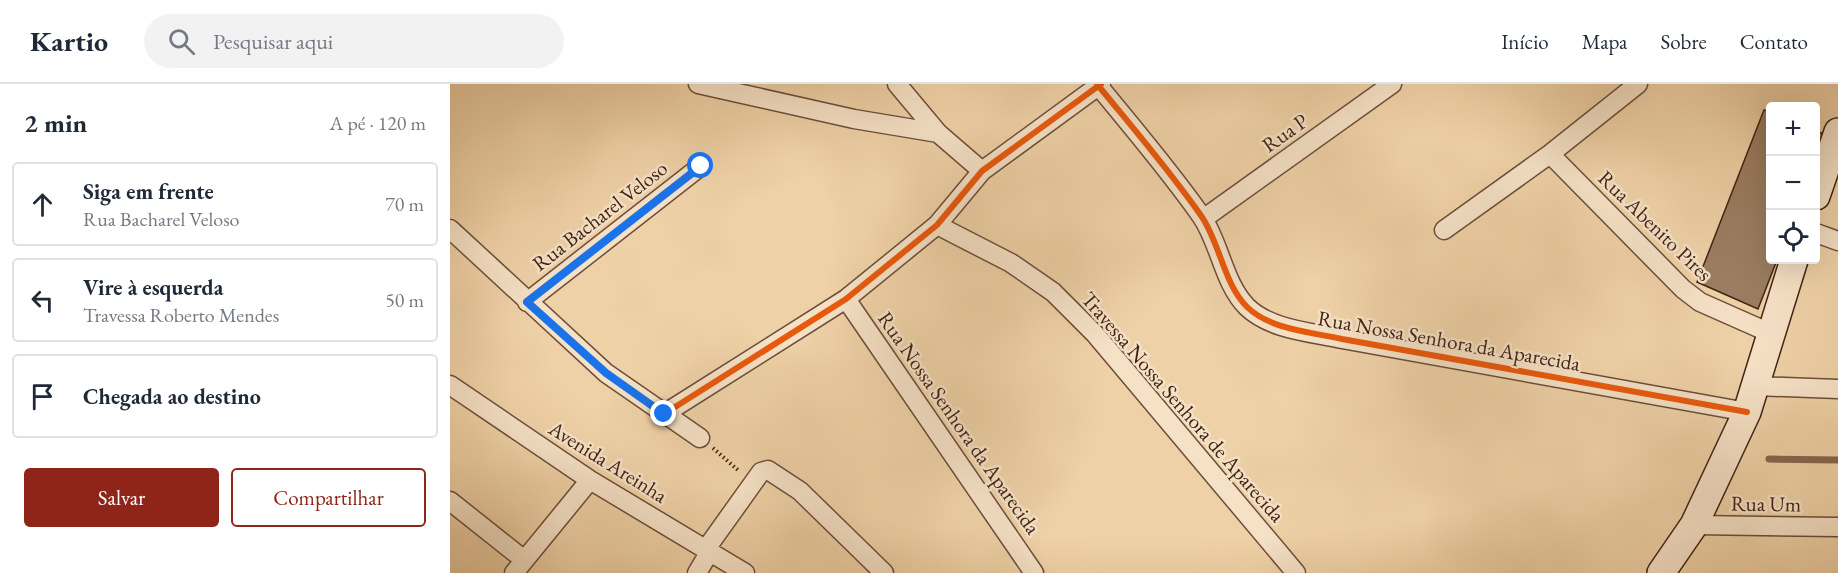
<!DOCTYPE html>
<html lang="pt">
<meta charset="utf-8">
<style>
:root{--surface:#fff;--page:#f2f2f3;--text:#1f2937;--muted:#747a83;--line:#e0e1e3;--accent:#8f2418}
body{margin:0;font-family:"EB Garamond",serif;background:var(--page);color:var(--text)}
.controls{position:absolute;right:18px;top:18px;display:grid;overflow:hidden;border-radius:6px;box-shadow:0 6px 24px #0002}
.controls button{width:54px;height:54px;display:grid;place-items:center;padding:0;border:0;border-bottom:2px solid var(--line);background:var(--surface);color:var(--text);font:30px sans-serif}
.stop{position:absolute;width:18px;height:18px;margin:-14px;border:4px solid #1a73e8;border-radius:50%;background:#fff}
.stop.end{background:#1a73e8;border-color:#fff;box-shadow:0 2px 6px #0008}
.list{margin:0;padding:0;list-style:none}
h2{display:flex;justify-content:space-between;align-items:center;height:78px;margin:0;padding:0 24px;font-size:26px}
h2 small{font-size:20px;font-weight:400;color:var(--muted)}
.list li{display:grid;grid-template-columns:39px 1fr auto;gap:18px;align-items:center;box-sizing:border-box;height:84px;margin:0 12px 12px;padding:0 12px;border:2px solid var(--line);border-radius:6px}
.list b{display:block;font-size:22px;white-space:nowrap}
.list p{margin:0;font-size:20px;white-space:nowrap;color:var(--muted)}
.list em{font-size:20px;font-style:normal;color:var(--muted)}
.actions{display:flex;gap:12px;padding:18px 24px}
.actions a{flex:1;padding:14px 0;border:2px solid var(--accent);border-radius:6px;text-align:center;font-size:21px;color:var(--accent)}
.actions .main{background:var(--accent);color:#fff}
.icon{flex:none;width:33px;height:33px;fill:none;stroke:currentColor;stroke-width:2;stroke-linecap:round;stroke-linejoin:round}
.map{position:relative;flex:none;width:1388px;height:489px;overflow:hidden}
header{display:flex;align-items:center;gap:36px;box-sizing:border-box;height:84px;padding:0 30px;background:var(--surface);border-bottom:2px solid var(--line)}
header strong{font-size:28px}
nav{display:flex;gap:33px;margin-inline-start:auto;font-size:21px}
.search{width:420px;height:54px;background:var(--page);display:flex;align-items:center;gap:15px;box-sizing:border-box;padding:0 21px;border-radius:33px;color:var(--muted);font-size:22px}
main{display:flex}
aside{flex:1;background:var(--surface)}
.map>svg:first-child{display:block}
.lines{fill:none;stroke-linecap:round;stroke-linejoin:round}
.stream{stroke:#86684f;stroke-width:7}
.building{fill:#9b7d61;stroke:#412315;stroke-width:1.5}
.minor-casing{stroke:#6c4e3a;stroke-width:21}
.secondary-casing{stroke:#412315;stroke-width:30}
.path{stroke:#412315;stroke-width:4;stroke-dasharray:1.5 3;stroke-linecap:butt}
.minor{stroke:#f5e1c6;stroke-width:18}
.secondary{stroke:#f5e1c6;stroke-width:27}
.cycleway-casing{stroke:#f5e1c6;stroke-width:10}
.cycleway{stroke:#e8590c;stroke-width:6}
.route{stroke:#1a73e8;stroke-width:8}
.labels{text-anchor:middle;stroke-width:5;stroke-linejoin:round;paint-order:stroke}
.street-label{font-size:21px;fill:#412315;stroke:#f5e1c6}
</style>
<header>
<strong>Kartio</strong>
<div class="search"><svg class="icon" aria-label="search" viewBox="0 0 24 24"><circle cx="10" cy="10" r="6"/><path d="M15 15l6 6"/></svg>Pesquisar aqui</div>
<nav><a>Início</a><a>Mapa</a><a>Sobre</a><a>Contato</a></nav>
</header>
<main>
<aside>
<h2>2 min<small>A pé · 120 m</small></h2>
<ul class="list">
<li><svg class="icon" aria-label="ahead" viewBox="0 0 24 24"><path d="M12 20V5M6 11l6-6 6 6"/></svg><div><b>Siga em frente</b><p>Rua Bacharel Veloso</p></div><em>70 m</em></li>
<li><svg class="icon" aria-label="left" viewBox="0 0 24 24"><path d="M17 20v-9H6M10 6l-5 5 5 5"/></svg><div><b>Vire à esquerda</b><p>Travessa Roberto Mendes</p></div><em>50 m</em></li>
<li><svg class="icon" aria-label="arrive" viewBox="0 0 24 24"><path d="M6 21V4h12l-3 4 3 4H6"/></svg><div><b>Chegada ao destino</b></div></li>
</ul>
<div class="actions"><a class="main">Salvar</a><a>Compartilhar</a></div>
</aside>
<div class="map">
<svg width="1388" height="489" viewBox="0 0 1388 489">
<rect width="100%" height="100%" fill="#efd1a7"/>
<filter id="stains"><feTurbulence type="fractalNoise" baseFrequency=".00333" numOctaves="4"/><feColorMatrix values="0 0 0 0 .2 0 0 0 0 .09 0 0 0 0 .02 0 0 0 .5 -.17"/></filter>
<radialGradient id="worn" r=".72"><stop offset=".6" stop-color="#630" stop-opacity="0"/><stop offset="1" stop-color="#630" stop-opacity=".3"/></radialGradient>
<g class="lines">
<path class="stream" d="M1319 375 1388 376"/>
</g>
<path class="building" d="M1314 26 1320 28V176H1327L1308 225 1247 198Z
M1366 47 1374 50 1366 72Z"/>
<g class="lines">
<defs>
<path id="minor" d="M248 0 404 35 488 49
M447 0 488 49 532 87
M647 0C682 43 720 87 752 133 770 160 774 200 797 223 821 246 861 248 892 255L1297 328
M1100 70 1233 205 1250 218 1320 249
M753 135 942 0
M487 141 561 179 603 208 645 250 846 489
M0 145 156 289 250 354
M994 146 1100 70 1188 0
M1366 149 1388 157
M396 215 584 489
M77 218 251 82
M0 301 140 396 295 489
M1305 302 1388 305
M214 330 396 215 487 141 532 87 651 0
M0 417 73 475
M1244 441 1388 443
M256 465 311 388 318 386 350 407 434 489
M64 489 140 396
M247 489 260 467"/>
<path id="secondary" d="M1366 112 1388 48
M1211 489 1244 441 1297 328 1344 176"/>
</defs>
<use href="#minor" class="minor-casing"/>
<use href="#secondary" class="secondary-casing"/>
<path class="path" d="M263 364 289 387"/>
<use href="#minor" class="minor"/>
<use href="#secondary" class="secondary"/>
<defs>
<path id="cycleway" d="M647 0C682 43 720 87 752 133 770 160 774 200 797 223 821 246 861 248 892 255L1297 328
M214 330 396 215 487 141 532 87 651 0"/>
</defs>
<use href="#cycleway" class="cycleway-casing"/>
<use href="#cycleway" class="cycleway"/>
</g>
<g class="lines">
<path class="route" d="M214 330 156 289 77 218 251 82"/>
</g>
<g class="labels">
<g class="street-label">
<text transform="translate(835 49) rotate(-35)" y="7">Rua P</text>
<text transform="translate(150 132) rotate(-38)" y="7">Rua Bacharel Veloso</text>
<text transform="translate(1205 142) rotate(44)" y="7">Rua Abenito Pires</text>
<text transform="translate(999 257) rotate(10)" y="7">Rua Nossa Senhora da Aparecida</text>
<text transform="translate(733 323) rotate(49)" y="7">Travessa Nossa Senhora de Aparecida</text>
<text transform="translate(509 339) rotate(55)" y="7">Rua Nossa Senhora da Aparecida</text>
<text transform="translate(158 378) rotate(32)" y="7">Avenida Areinha</text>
<text transform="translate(1316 420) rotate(1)" y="7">Rua Um</text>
</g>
</g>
<rect width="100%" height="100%" filter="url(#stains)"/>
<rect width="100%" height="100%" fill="url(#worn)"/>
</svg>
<div class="controls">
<button>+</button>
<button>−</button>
<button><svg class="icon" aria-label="locate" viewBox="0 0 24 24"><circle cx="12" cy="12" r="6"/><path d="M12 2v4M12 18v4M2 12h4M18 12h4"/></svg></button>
</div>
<div class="stop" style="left:251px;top:82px"></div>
<div class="stop end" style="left:214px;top:330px"></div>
</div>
</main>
